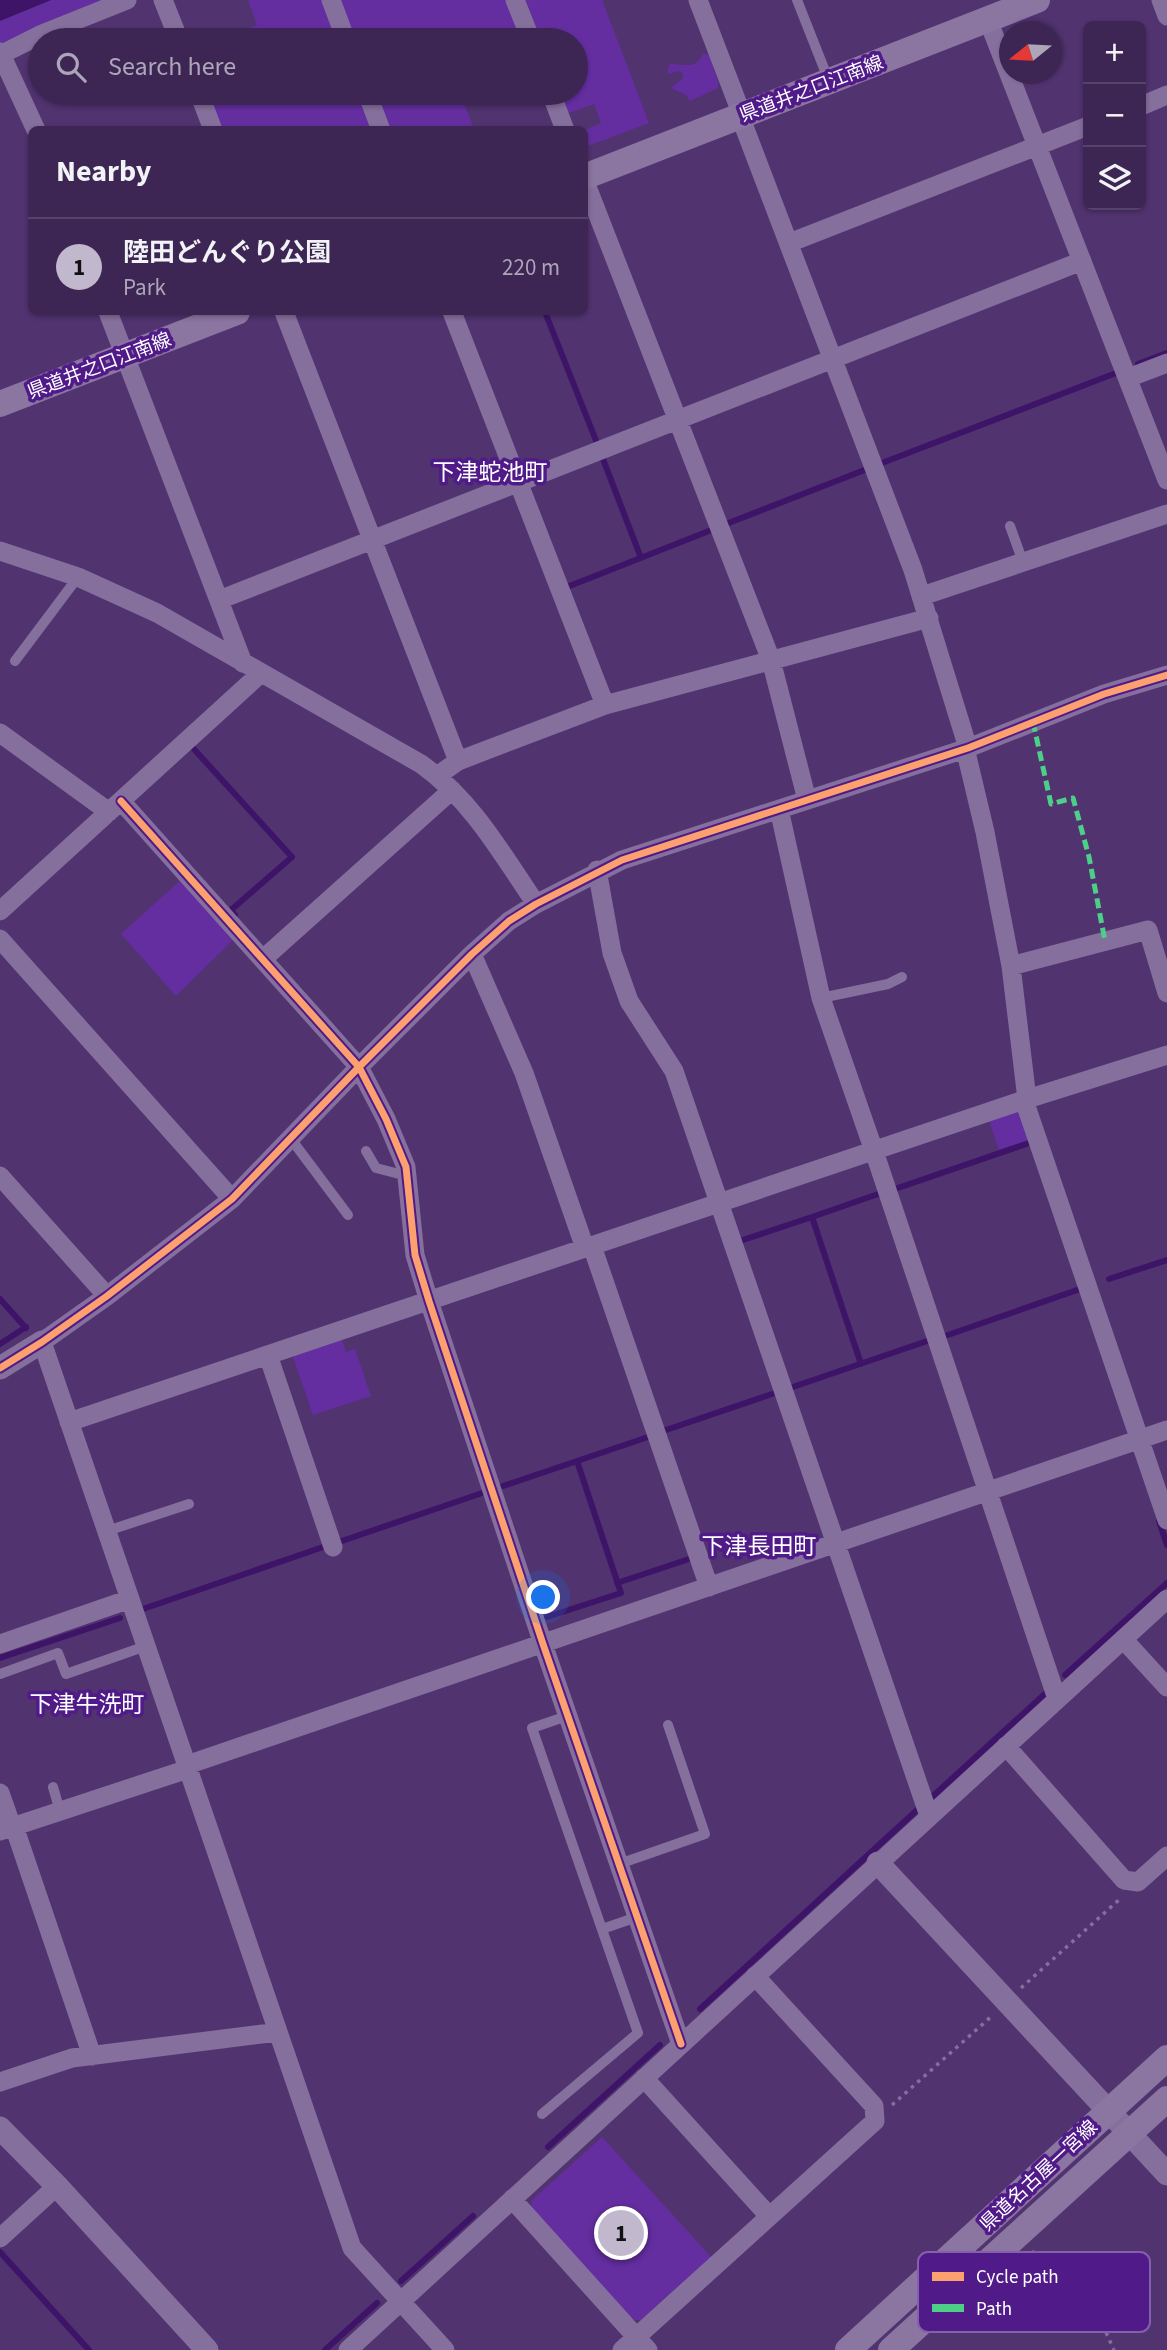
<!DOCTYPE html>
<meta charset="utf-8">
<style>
:root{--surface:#3d2654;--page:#48325e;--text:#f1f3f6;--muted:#ada5b8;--line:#56436b;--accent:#c2b8cd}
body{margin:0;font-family:"Source Sans 3","Noto Sans JP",sans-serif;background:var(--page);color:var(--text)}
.controls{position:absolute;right:21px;top:21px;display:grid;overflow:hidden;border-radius:10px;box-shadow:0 2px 5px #0004}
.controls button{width:63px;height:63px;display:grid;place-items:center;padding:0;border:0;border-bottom:2px solid var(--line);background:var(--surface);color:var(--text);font:35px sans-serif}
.compass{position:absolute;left:999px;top:21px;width:63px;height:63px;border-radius:50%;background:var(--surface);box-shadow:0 2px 5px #0004;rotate:252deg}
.you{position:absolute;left:544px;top:1598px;width:24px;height:24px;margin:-18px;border:5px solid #fff;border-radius:50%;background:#1a73e8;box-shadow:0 0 0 10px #1a73e833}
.badge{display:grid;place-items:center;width:46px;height:46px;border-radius:50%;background:var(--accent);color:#111;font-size:23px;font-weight:700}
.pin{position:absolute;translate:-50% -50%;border:4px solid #fff;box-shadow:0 2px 7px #0006}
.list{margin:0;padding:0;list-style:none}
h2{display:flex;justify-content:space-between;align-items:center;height:91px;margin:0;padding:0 28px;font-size:30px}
h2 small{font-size:23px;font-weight:400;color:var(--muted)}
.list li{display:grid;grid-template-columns:46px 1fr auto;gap:21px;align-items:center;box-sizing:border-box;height:98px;padding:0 28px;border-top:2px solid var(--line)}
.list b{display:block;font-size:26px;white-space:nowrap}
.list p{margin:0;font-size:23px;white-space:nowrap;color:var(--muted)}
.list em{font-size:23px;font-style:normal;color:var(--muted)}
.icon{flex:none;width:38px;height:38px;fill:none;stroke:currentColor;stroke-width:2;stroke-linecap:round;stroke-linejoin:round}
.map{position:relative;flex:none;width:1167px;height:2350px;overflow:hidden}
.search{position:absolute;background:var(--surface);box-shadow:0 2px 5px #0004;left:28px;top:28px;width:560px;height:77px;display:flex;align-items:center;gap:18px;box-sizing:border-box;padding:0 24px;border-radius:38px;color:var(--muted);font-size:26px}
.panel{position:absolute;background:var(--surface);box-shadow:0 2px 5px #0004;left:28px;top:126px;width:560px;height:189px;border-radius:10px}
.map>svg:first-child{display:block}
.green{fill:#642ea0}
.water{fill:#3e1468}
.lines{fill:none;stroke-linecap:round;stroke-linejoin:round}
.stream{stroke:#3e1468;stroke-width:6}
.path{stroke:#856f9d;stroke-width:3.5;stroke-dasharray:3.5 5;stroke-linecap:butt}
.service{stroke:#856f9d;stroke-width:10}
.minor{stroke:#856f9d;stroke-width:19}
.tertiary{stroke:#856f9d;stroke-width:23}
.secondary{stroke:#8b75a1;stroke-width:26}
.quiet{stroke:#4dcf88;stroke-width:5;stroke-dasharray:10 5;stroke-linecap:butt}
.cycleway-casing{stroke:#501a89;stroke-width:11}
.cycleway{stroke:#fca06f;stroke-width:7}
.labels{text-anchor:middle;stroke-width:7;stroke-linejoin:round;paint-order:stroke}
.street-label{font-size:19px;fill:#fff;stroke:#501a89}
.quarter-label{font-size:23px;fill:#fff;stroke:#501a89}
.key{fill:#501a89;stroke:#845fac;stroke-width:2}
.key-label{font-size:19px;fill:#fff}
</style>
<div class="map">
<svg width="1167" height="2350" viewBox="0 0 1167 2350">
<rect width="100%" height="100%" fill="#513370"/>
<path class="green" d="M51 0H112L0 46V21Z
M248 0H324L339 40H216L257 25Z
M337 0H508L523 38 513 40H353Z
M522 0H602L649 123 585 147V130L601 123 594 104 566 114 558 93H576V40H538Z
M703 54 709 55 712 59C712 70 719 77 718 88L690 101 686 95 671 88 683 78 682 72 678 71 669 74 667 72 670 64C684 64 696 70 703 54Z
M207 93H360L374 129H221Z
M373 93H460L474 129H388Z
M182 879 235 938 176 996 121 934Z
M1014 1108 1022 1113 1031 1140 999 1150 988 1117Z
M341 1337 346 1352 355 1349 371 1396 313 1415 292 1354Z
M602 2137 711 2257 641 2320H632L531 2208 532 2200Z"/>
<path class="water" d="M0 0H51L0 21Z"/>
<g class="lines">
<path class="stream" d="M545 312 597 443
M1138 364 1167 353
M603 459 641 558
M882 463 1116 373
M726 524 867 469
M567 587 714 529
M193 748 292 857 231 910 235 915
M895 1189 1029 1143
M812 1217 881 1193
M740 1241 812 1217 861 1364
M1109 1279 1167 1260
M0 1299 26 1328
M945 1336 1080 1289
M0 1344 26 1327
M790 1388 930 1340
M663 1431 778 1392
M503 1486 651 1436
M1159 1521 1167 1545
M339 1542 485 1492
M617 1583 692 1558
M140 1610 326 1546
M547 1617 621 1593 577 1461
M0 1658 120 1618
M1065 1675 1167 1583
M933 1796 1048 1691
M700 2009 917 1810
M548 2147 660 2045
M0 2252 89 2350
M401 2281 473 2216
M325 2350 377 2303"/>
<path class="path" d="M1021 1988 1121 1898
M892 2105 993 2015
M1032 2251 1104 2328 1114 2350"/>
<path class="service" d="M797 0 829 81
M1010 526 1023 562
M15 661 78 577
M821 998 888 984 902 977
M291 1139 348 1215
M366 1151 376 1168 407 1176
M107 1531 189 1504
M0 1674 58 1653 66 1674 146 1646
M53 1787 60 1811
M619 1864 705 1834 668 1725
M602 1929 637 1917
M542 2114 638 2033 532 1728 567 1716"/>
<path class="minor" d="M163 0 179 40
M331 0 346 40
M515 0 531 40
M698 0 742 115
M1161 0 1167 16
M988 20 1167 480
M0 52 36 130
M0 55 42 34 127 0
M199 93 213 130
M367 93 381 130
M551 93 565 130
M1141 106 1167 95
M740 116 913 570 968 748
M584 179 771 660 807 800
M789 243 1088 126
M108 312 243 663
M284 312 458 761
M1128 378 1167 363
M0 551 78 577 157 613 421 764C472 800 502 854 536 904
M922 596 1167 514
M219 600 1082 261
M605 705 929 618
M0 733 109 812
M965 748 985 832 1011 966 1027 1099
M437 776 458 761 605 705 452 312
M121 801 359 1067 386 1119 406 1167 415 1255 429 1301 543 1644 681 2044
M779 809 821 998 874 1151 1057 1699
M597 870 612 953 629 1001 674 1071 929 1816
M0 911 261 673
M0 939 232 1199
M472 954 524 1073 585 1248
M263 959 452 790
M1011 966 1148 930 1167 993
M1024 1100 1167 1520
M0 1176 107 1296
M592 1246 709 1587
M268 1355 333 1547
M69 1422 1024 1100 1167 1055
M1123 1639 1167 1687
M0 1644 130 1599
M1006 1746 1124 1880 1138 1882 1167 1856
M187 1765 1167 1430
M0 1793 12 1827
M14 1826 92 2056
M0 1831 188 1769
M644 2078 769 2216
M0 2082 72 2058 278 2032
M512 2199 648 2350
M0 2238 57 2186
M348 2350 1167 1599
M445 2350 352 2248 42 1342 107 1296 232 1199 359 1067 472 954 509 921 536 904 622 860 968 748 1104 694 1167 675
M622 2350 875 2121 874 2106 755 1976"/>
<path class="tertiary" d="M0 1368 42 1342
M878 1863 1167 2174
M0 2128 57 2186 207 2350"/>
<path class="secondary" d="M584 177 1037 0
M0 404 237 312
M848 2350 1167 2058
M891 2350 1167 2099"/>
<path class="quiet" d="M1033 722 1051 804 1073 798 1089 857 1105 941"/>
<defs>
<path id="cycleway" d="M121 801 359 1067 386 1119 406 1167 415 1255 429 1301 543 1644 681 2044
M0 1368 42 1342 107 1296 232 1199 359 1067 472 954 509 921 536 904 622 860 968 748 1104 694 1167 675"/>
</defs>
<use href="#cycleway" class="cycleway-casing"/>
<use href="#cycleway" class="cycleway"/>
</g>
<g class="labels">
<g class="street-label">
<text transform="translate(811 88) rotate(-21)" y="7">県道井之口江南線</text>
<text transform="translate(99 365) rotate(-21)" y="7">県道井之口江南線</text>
<text transform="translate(1038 2175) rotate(-43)" y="7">県道名古屋一宮線</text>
</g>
<g class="quarter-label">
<text x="490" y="480">下津蛇池町</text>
<text x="759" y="1554">下津長田町</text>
<text x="87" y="1712">下津牛洗町</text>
</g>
</g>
<rect x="918" y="2252" width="232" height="80" rx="10" class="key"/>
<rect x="932" y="2272" width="32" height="9" fill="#fca06f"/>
<rect x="932" y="2304" width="32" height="8" fill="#4dcf88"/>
<g class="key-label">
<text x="976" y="2283">Cycle path</text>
<text x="976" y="2315">Path</text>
</g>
</svg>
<div class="controls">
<button>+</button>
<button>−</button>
<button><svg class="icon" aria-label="layers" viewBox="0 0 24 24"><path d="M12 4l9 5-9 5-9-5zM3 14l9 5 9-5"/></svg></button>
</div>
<svg class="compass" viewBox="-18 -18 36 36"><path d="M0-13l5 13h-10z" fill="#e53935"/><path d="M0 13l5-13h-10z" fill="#ada5b8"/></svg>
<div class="you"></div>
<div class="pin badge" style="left:621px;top:2233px">1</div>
<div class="search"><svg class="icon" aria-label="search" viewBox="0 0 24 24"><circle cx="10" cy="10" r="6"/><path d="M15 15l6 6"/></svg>Search here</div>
<section class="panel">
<h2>Nearby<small></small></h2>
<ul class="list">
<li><span class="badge">1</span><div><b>陸田どんぐり公園</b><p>Park</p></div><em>220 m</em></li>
</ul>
</section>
</div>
